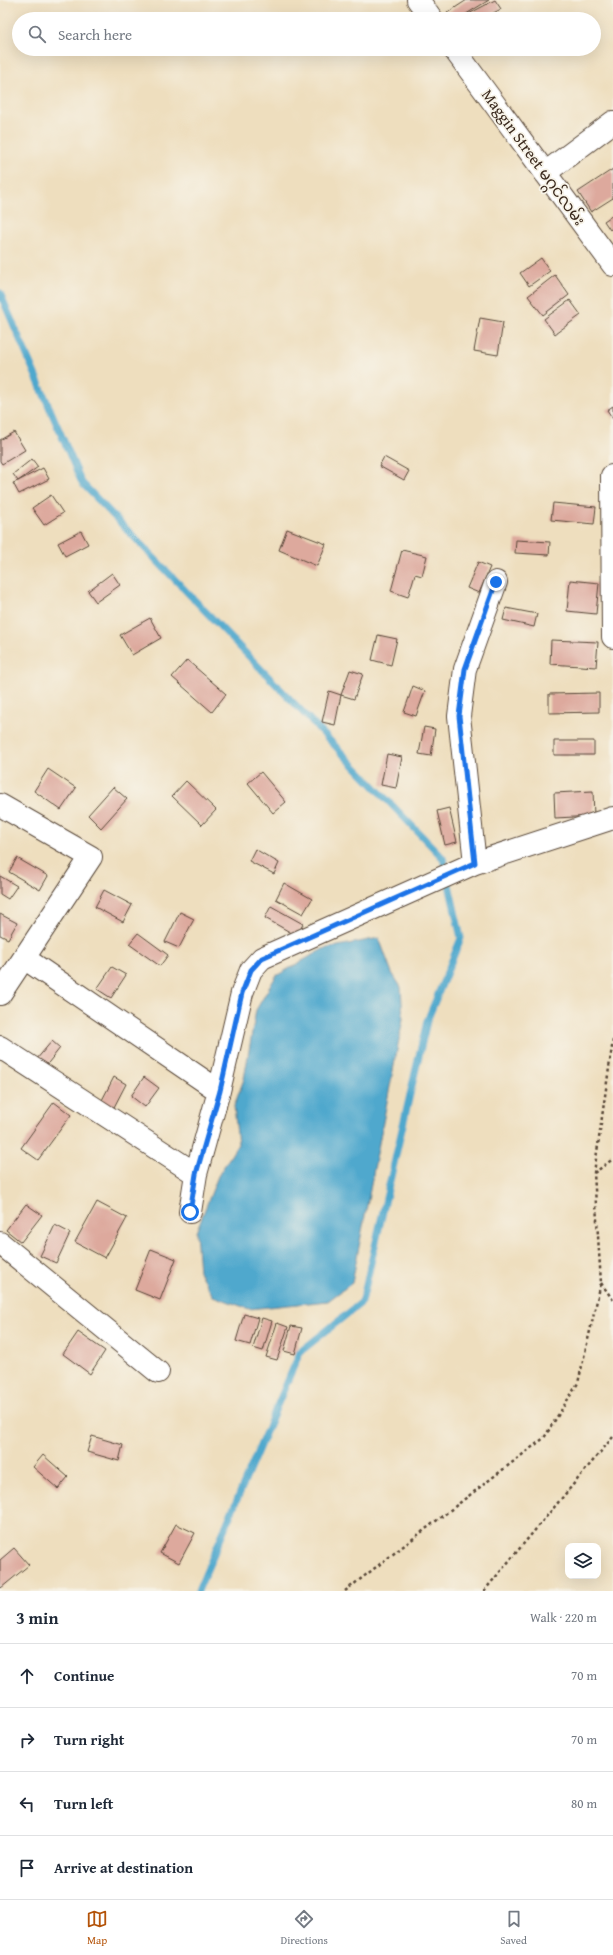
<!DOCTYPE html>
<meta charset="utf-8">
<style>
:root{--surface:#fff;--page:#f6f6f7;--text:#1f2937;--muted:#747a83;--line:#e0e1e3;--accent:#b45309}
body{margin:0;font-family:"Gentium Book Plus","Noto Sans Myanmar",serif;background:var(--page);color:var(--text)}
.controls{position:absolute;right:12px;bottom:12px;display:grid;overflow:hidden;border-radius:8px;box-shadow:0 4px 16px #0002}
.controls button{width:36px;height:36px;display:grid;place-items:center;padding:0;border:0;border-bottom:1px solid var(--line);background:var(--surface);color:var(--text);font:20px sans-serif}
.stop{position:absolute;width:12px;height:12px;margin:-9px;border:3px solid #1a73e8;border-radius:50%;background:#fff}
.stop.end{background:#1a73e8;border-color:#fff;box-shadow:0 1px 4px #0008}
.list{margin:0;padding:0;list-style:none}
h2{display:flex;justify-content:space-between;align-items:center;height:52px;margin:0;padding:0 16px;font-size:17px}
h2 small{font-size:13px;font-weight:400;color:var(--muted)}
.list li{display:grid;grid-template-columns:26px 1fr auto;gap:12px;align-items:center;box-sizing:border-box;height:64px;padding:0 16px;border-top:1px solid var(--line)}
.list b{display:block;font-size:15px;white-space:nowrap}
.list em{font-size:13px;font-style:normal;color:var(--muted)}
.icon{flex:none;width:22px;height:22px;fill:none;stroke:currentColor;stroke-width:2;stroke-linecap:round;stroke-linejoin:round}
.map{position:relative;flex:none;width:613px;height:1591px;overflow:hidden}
.search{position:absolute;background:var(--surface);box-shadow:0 4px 16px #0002;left:12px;right:12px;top:12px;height:44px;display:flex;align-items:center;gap:10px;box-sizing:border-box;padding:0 14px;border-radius:22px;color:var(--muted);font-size:15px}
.sheet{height:308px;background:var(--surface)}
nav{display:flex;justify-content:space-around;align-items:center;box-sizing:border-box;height:56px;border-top:1px solid var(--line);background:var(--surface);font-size:11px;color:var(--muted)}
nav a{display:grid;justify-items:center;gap:2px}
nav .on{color:var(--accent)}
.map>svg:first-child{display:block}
.water{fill:#4fa8cd;stroke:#456976}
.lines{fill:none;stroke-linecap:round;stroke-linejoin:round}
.stream{stroke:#4fa8cd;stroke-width:7}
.building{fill:#dda99d}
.street-casing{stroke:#564536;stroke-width:24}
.path{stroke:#564536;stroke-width:2.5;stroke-dasharray:3 3;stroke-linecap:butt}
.street{stroke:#fff;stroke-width:22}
.route{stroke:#1a73e8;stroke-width:5}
.labels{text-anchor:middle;stroke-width:3.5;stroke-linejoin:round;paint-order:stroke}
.street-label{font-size:16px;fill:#3b2a1e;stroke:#f7f3e8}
</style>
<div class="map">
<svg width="613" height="1591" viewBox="0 0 613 1591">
<rect width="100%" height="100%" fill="#f7f3e8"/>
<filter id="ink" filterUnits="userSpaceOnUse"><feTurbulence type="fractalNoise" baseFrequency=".025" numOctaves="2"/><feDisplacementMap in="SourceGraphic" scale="8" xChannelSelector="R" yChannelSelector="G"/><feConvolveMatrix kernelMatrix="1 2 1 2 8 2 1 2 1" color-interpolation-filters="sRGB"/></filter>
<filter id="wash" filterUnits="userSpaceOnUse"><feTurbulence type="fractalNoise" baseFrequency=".012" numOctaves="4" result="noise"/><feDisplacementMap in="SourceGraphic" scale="16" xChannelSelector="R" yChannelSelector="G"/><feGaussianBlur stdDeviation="0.9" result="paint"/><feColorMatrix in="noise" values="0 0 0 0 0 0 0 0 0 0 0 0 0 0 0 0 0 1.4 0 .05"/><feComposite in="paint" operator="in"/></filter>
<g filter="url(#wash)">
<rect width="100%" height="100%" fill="#eedebe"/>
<path class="water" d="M379 938 392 973 401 987 403 1019 352 1283 328 1301 249 1309 213 1296 199 1272 196 1232 218 1176 238 1144 234 1106 244 1079 256 1010 276 976 323 949Z"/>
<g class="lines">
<path class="stream" d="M0 293 82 483 443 858 461 938 427 1021 362 1302 300 1352 198 1591"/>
</g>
<g id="blocks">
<path class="building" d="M467 0H489L458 19H451L447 13Z
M495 0 501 9 482 19H464L463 17Z
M613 169V198L591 212 578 192Z
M613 215V227L610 230 604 221Z
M541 258 550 271 529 286 520 273Z
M555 275 569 295 543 315 528 296Z
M570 300 581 315 555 334 544 319Z
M480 318 503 322 498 355 474 351Z
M613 406V419L607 410Z
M14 432 25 450 2 464 0 461V440Z
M384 457 409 471 404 480 379 466Z
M32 459 38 467 18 481 43 468 49 479 19 494 13 483 18 481 13 474Z
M51 495 63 513 44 525 32 508Z
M553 503 596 507 594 524 551 520Z
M287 529 326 544 317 566 279 550Z
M81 531 88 544 65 556 58 543Z
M516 540 550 542 549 555 515 553Z
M402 550 427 556 422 576 415 574 408 597 391 591Z
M478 562 490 567 479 593 467 588Z
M112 573 120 585 96 602 88 591Z
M570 580 599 583 596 614 567 611Z
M506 608 537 614 534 627 503 620Z
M150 618 161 638 132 655 120 635Z
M378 635 397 639 391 665 372 660Z
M551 640 598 642 596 667 550 664Z
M187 660 226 694 212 712 172 677Z
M350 670 363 674 354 699 341 695Z
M413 686 425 691 416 716 404 712Z
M329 691 341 695 335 725 322 722Z
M599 693V712L549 713V694Z
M424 727 435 729 431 756 419 754Z
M554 741H594V755H554Z
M387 754 402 757 396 788 381 785Z
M48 769 76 788 61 810 34 791Z
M261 772 286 802 273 813 248 783Z
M186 781 216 810 202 825 172 796Z
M113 787 127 799 101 828 88 815Z
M593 791 594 816 555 818 554 793Z
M449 808 457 842 445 845 437 811Z
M255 849 279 863 274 874 249 861Z
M17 858 48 876 40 890 9 872Z
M0 876 17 886 8 899 0 894Z
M284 883 312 899 303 914 276 899Z
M104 890 132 905 123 922 95 907Z
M271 906 303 924 297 936 265 918Z
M180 912 194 919 179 948 165 942Z
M0 914 17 923 8 939 0 935Z
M138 933 168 955 160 966 129 944Z
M112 967 126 975 111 998 97 989Z
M52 1041 60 1048 45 1067 36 1060Z
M114 1077 126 1084 112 1111 100 1104Z
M144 1077 159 1088 145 1107 131 1096Z
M54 1102 71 1115 38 1160 21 1148Z
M97 1202 127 1218 105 1258 75 1242Z
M26 1204 42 1215 21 1242 6 1230Z
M55 1225 70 1233 56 1263 40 1256Z
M151 1249 176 1259 160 1300 135 1290Z
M244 1314 258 1318 250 1345 236 1341Z
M262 1318 272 1321 263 1351 253 1348Z
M277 1323 288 1327 277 1360 266 1357Z
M291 1326 302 1328 295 1354 284 1351Z
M78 1332 105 1351 90 1374 63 1354Z
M92 1436 123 1445 119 1461 87 1452Z
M43 1455 68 1477 58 1489 33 1467Z
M176 1524 195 1533 179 1563 160 1553Z
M14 1548 29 1565 1 1588 0 1587V1560Z"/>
</g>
</g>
<g filter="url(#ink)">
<use href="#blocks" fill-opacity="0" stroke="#564536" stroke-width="1"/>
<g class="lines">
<defs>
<path id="street" d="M418 0 432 19
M454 49 613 265
M545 173 613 122
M612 476 613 637
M0 805 91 857 0 994
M475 863 459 716 465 669 496 582
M24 958 219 1091
M0 1047 196 1174
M190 1212 196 1174 219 1091 242 993 251 970 262 958 475 863 613 818
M0 1243 158 1372"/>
</defs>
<use href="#street" class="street-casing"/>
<path class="path" d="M594 1173 613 1159
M601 1283 613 1300
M345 1591 544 1438 578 1383 601 1283 594 1173 613 1040
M484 1591 613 1437"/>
<use href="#street" class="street"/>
</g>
</g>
<g class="lines" filter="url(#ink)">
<path class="route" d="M190 1212 196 1174 220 1091 242 993 251 970 262 958 475 863 459 716 465 669 496 582"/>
</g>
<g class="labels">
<g class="street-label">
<text transform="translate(534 157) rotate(54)" y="6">Maggin Street မဂ္ဂင်လမ်း</text>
</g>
</g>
</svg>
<div class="controls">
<button><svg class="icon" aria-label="layers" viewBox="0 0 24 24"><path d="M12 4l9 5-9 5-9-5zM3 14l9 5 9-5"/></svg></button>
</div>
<div class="stop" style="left:190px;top:1212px"></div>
<div class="stop end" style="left:496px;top:582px"></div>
<div class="search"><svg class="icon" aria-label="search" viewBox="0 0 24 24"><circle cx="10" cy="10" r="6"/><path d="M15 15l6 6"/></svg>Search here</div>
</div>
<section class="sheet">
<h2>3 min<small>Walk · 220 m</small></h2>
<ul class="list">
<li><svg class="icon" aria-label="ahead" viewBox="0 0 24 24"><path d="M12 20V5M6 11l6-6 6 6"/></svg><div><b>Continue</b></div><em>70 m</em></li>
<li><svg class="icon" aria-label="right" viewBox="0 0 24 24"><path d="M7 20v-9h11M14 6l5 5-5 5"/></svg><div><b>Turn right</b></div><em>70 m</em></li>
<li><svg class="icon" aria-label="left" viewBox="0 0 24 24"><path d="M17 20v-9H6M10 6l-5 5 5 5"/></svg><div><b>Turn left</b></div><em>80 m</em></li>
<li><svg class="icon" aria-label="arrive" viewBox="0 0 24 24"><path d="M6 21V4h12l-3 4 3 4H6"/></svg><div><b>Arrive at destination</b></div></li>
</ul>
</section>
<nav>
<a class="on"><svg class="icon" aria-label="map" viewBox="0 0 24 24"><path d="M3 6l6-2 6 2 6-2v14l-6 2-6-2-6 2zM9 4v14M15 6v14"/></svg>Map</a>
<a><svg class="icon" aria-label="directions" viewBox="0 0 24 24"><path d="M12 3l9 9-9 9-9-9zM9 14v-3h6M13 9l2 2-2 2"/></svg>Directions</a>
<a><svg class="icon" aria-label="saved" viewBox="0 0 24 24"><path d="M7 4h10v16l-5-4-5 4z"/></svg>Saved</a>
</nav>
